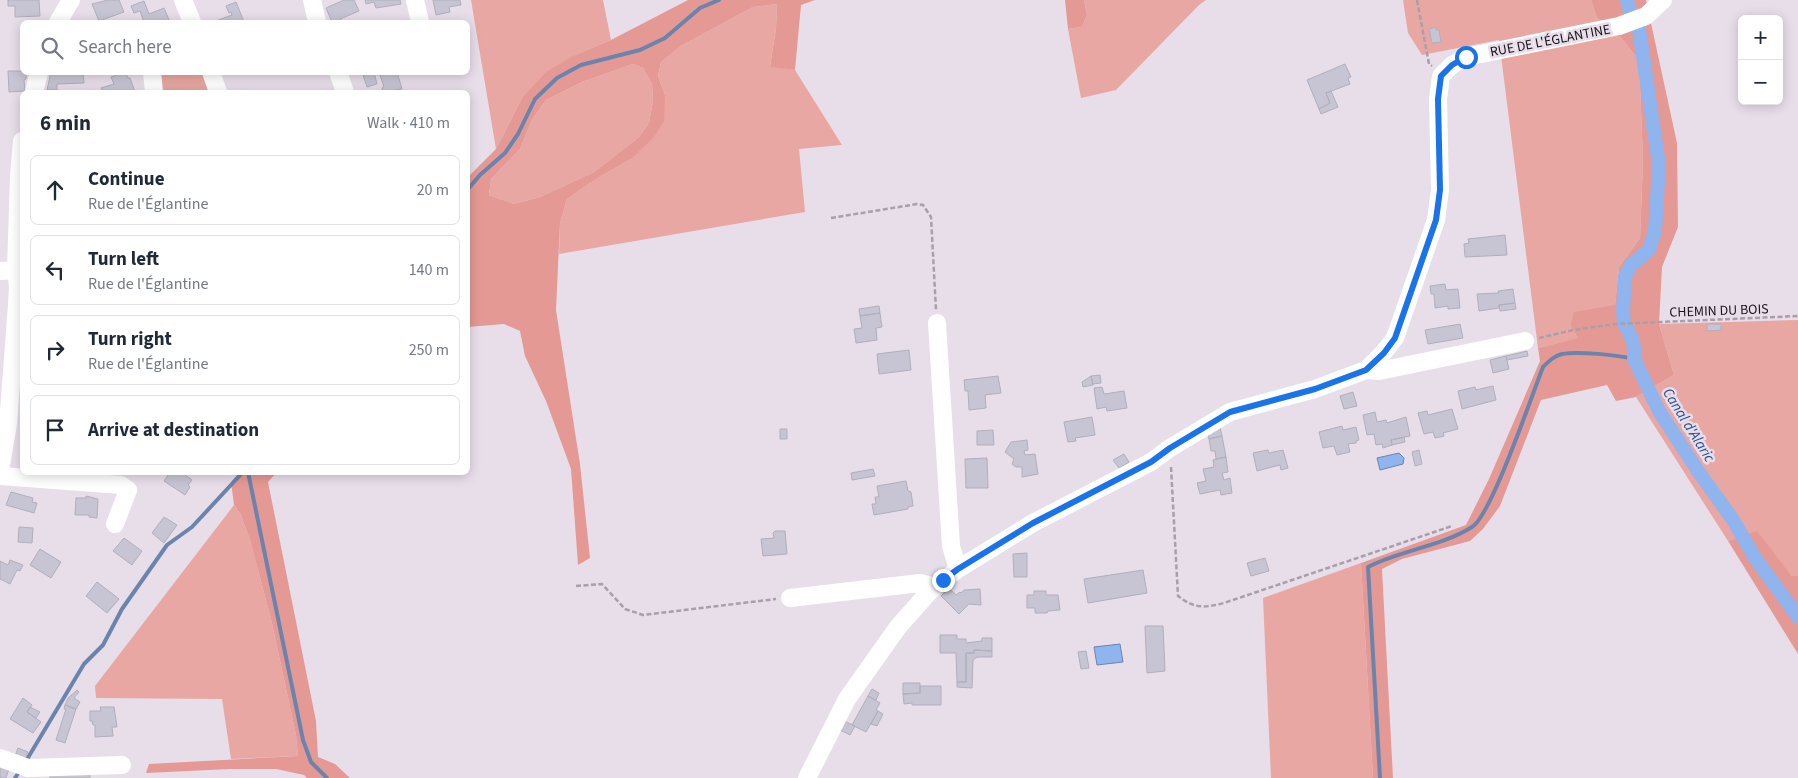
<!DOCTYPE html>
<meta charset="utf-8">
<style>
:root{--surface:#fff;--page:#f2f2f3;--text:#1f2937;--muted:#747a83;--line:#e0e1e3}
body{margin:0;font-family:"Source Sans 3",sans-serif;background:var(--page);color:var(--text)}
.controls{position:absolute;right:15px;top:15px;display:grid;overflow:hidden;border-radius:8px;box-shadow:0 2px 12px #0003}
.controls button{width:45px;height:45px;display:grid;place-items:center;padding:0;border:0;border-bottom:1px solid var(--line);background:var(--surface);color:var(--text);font:25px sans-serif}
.stop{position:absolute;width:15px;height:15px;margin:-11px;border:4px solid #1a73e8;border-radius:50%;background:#fff}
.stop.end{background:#1a73e8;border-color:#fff;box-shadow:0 1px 5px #0008}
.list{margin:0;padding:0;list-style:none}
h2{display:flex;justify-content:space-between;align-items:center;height:65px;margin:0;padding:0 20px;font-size:21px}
h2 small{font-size:16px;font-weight:400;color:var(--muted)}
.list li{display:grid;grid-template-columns:32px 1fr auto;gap:15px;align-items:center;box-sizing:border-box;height:70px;margin:0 10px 10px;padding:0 10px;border:1px solid var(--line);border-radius:8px}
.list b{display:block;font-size:19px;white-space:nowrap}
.list p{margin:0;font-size:16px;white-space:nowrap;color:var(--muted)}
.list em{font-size:16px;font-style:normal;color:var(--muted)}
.icon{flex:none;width:28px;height:28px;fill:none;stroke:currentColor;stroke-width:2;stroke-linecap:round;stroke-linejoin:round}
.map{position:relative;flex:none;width:1798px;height:778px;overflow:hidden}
.search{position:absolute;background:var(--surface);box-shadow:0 2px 12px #0003;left:20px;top:20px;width:450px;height:55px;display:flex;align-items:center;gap:12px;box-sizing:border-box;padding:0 18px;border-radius:8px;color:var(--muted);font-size:19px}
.panel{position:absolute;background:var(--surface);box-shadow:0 2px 12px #0003;left:20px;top:90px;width:450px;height:385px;border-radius:8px}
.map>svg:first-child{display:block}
.green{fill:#e8a7a2}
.forest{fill:#e59994;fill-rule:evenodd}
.water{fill:#8fb4ee;stroke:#6b84ae}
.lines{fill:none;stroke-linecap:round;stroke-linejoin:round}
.stream{stroke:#6b84ae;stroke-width:4}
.canal{stroke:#8fb4ee;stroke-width:14}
.building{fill:#c7c5d3;stroke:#b0afbc}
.path{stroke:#a79fa9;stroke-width:2.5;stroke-dasharray:5 2.5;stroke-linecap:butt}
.minor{stroke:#fff;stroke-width:18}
.route{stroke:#1a73e8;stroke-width:6}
.labels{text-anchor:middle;stroke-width:5;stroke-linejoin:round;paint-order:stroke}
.street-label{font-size:14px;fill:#181519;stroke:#e8deea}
.water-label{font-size:15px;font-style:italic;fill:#224e92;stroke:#e8deea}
</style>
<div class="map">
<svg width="1798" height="778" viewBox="0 0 1798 778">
<rect width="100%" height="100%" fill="#e8deea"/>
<path class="green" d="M471 0H603L611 40 575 55 522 98 496 149Z
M1084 0H1206L1199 5 1116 90 1081 98 1068 29 1082 27 1087 15Z
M1403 0H1591L1597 18 1617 33 1639 60 1643 161 1640 238 1619 267 1615 306 1579 338 1538 348 1499 40 1422 55 1408 33Z
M777 4 776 28 770 66 795 70 842 145 799 149 805 212 559 254 560 223 567 199 596 179 631 159 665 95 658 76 661 62 681 46 753 7Z
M633 64 643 68 652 84 653 101 649 123 639 137 594 172 540 197 514 204 489 195 491 179 520 149 532 120 546 100 582 82Z
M160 73H203L210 92H160Z
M1798 320V576H1792L1757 532 1728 541 1636 397 1674 375 1659 324Z
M234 505 240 513 250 540 271 619 296 735 298 756 231 759 222 699 96 698 95 686Z
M1361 563 1373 778H1271L1263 598Z"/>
<path class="forest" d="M688 0H815L801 5 795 70 770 67 776 28 777 4 753 7 681 46 661 62 658 76 665 95 664 121 654 137 631 159 596 179 567 199 560 223 556 310 580 464 590 558 578 565 571 469 546 401 525 356 520 331 504 324 468 327V177L496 149 522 98 546 72 575 55 611 40ZM633 64 643 68 652 84 653 101 649 123 639 137 594 172 540 197 514 204 489 195 491 179 520 149 532 120 546 100 582 82Z
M1065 0H1084L1087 15 1082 27 1068 29Z
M1591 0H1646L1677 143 1678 227 1662 267 1659 324 1674 375 1636 397 1616 401 1607 385 1541 400 1500 506 1483 529 1470 541 1402 559 1382 569 1393 778H1373L1361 563 1466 525 1489 479 1540 361 1538 348 1578 338 1571 325 1574 312 1615 305 1619 267 1640 238 1643 161 1639 60 1617 33 1597 18Z
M239 473H276L268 482 316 721 318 757 335 764 350 778H307L304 775 276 769H231L146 773 149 764 298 756 296 735 271 619 250 540 240 513 234 505 231 482Z
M1757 531 1792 576H1798V654L1728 541Z"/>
<path class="water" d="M1399 453 1404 458 1403 464 1380 470 1377 458Z
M1120 644 1123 662 1097 665 1094 647Z"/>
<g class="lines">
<path class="stream" d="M468 189 480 175 505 153 518 134 535 99 557 78 581 65 640 50 665 38 700 8 719 0
M248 472 303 740 311 762 327 778
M26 761 84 664 103 645 122 609 167 545 192 527 243 472
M15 778 21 769
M1380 778 1368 567C1401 550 1440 547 1472 527 1491 516 1532 395 1543 367 1549 361 1554 356 1562 354 1578 351 1617 355 1634 359"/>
<path class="canal" d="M1627 0 1631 16 1639 29 1659 165 1655 231 1649 250 1631 265 1625 277 1623 312 1624 323 1632 339 1635 351 1634 359 1659 411 1698 471 1733 520 1755 558 1798 617"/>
</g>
<path class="building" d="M8 0H39L40 16 15 17V6H8Z
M108 0H119L124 12 99 21 92 4Z
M344 0H354L359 11 340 19 341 22H332L326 8Z
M365 0H400L401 4 376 8 374 2 366 4Z
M433 0H460L461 5 449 7 450 12 436 15Z
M144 1 149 14 164 8 170 22H144L140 11 134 13 131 6Z
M236 2 244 22H213L232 15 231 12 229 13 226 6Z
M1436 27V30H1439L1441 42 1432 43 1429 29Z
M1345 64 1351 77 1348 78 1350 84 1326 93 1330 103 1319 109 1307 80Z
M8 71H22V72H26V79L24 80 25 91 9 92Z
M51 72H83L84 83 57 84V90H47Z
M125 72 128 78H130L135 92H103L101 88 114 84 111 77Z
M370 72H374L377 84 367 87 363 75Z
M379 72H397L402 89 383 92 382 88 384 87Z
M1331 91 1338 107 1321 114 1319 109 1330 103 1326 93Z
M1505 235 1507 255 1465 257 1464 244 1469 243 1468 239Z
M1445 284 1446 290 1458 289 1460 308 1448 309V306L1435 308 1434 294H1431L1430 286Z
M1513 289 1515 303 1499 305V308L1479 311 1477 294 1499 293 1498 291Z
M1515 303 1516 309 1500 311 1499 305Z
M879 306 880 313 860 316 859 309Z
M880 313 882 327 876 328 877 340 856 343 854 329 862 328 860 316Z
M1460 324 1463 338 1428 344 1425 330Z
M1707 324H1721V330L1707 331Z
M909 350 911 370 879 374 877 354Z
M1527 351 1528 356 1507 360 1506 356Z
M1506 356 1509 369 1493 373 1490 360Z
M1100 375 1101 383 1093 384 1091 376Z
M998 376 1001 393 985 395 986 408 969 410 968 391H965L964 380Z
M1091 376 1093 385 1083 387 1082 382Z
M1493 386 1496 400 1462 409 1458 391 1475 387 1476 390Z
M1102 387 1104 394 1124 391 1127 408 1107 411 1106 407 1097 409 1094 388Z
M1353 392 1357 406 1344 409 1340 396Z
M1452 409 1458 429 1443 433 1444 436 1435 438 1433 432 1424 434 1418 413 1427 411 1428 415Z
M1375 412 1377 422 1386 420 1387 423 1406 417 1410 436 1391 440 1392 445 1383 448 1382 444 1376 445 1374 434 1367 435 1363 415Z
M1092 417 1095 435 1075 438 1076 441 1068 442 1064 422Z
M1342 426 1343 430 1356 427 1359 440 1356 441V443L1348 444 1350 452 1337 455 1334 446 1323 448 1319 432Z
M1220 427 1222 436 1209 439 1207 432Z
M780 429H787V439H780Z
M993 430 994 445H977V431Z
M1222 436 1226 457 1216 459 1215 451H1211L1209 439Z
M1404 437 1405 442 1392 445 1391 440Z
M1027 440 1028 450 1024 451 1025 455 1035 454 1038 474 1022 477V467H1016L1012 464 1014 459 1005 452 1011 442Z
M1268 450 1269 453 1283 450 1288 468 1281 470 1280 465 1257 471 1253 453Z
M1419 450 1422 464 1415 466 1412 452Z
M1124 454 1129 462 1119 468 1113 460Z
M1226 457 1228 472 1222 473 1224 480 1230 478 1232 493 1221 495 1220 490 1200 494 1197 483 1206 481 1203 469 1214 467 1213 460Z
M987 458 988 488H966L965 459Z
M873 469 875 476 852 480 851 473Z
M170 472H181L192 480 188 485 190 487 185 495 164 481Z
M906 481 908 491 911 492 913 506 908 507V509L874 515 872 504H876L875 497H879L877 486Z
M11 492 33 498 32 502 37 503 34 513 6 505Z
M86 496 98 499 97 518 89 517V515H75L76 498H86Z
M164 517 177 525 164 543 152 533Z
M19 527 33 528 32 543 18 542Z
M775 531H785L787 554 763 556 761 539 774 538 773 533Z
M124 538 142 551 132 565 113 551Z
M40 549 61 562 51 578 30 565Z
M1027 553V577H1014L1013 554Z
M1265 558 1269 571 1251 576 1247 563Z
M10 560 23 565 20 571 17 570 10 584 0 579V561L8 565Z
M1143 570 1147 593 1088 603 1084 579Z
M97 582 119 599 107 613 86 596Z
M949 588 956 595 960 592 961 593 964 590 980 589 981 605 969 604 959 614 941 596Z
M1034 591H1046V595H1058L1060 610 1048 611 1047 613H1035V608H1027V595H1034Z
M1145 626H1163L1165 671 1147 673Z
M940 635H957V639H966V643L982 641V638H992V651L974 650V653H966V682H957L956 653H940Z
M974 650 992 651V657H977L973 660 972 688 957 687V682H966V653H974Z
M1086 651 1089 668 1081 669 1078 652Z
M903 683H920V693L903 694Z
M920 686H941V705H912V703L904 704 903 694 920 693Z
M872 689 879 693 876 700 868 696Z
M77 690 79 692 74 698 80 702 76 709 65 705 68 698Z
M868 696 880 703 876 710 878 711 866 732 852 725Z
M23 698 32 705 27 712 41 722 33 733 10 719Z
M65 705 76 709 65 743 56 740 66 709H64Z
M30 707 40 712 36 718 27 712Z
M100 707H114L117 727H112L113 736 95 737V725H93L92 721H90V711H101Z
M878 711 883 714 877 726 871 724Z
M844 721 855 726 850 735 840 730Z
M18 748 28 752 23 763 14 759Z
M0 766 9 769 6 778H0Z
M90 774V778H50V776Z"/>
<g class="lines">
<path class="path" d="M1417 0 1429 64 1432 66
M831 218 917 204 923 205 931 217 936 310
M1539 338 1573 330 1616 324 1798 316
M1171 467 1178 596C1195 609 1204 608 1224 603L1452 526
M576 586 602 584 625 609 643 615 776 599"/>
<path class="minor" d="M183 0 192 22
M312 0 317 22
M415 0 420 22
M58 22 71 0
M152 72 154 92
M211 72 218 92
M338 72 345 92
M34 92 39 72
M0 271 16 270
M937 323 951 546 958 569
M1366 370 1379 371 1525 341
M0 470 8 424 17 305 18 287 16 270 19 176 22 141
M0 476 121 485 128 490 115 524
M790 598 920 583 935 587
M0 758 28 768 122 765
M807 778 847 699 898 627 930 591 958 569 1033 523 1151 462 1170 448 1230 412 1315 389 1366 370 1383 353 1395 338 1436 220 1440 190 1438 99 1441 76 1452 65 1466 57 1619 26 1646 16 1663 0"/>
</g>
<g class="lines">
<path class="route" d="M943 580 958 569 1033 523 1151 462 1170 448 1230 412 1315 389 1366 370 1384 353 1395 338 1436 220 1440 190 1438 99 1441 76 1452 65 1466 57"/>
</g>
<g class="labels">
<g class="street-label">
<text transform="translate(1550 40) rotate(-11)" y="5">RUE DE L'ÉGLANTINE</text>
<text transform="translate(1719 310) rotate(-2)" y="5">CHEMIN DU BOIS</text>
</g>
<g class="water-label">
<text transform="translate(1689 425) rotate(58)" y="5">Canal d'Alaric</text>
</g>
</g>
</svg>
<div class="controls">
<button>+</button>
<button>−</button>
</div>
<div class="stop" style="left:1466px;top:57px"></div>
<div class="stop end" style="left:943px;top:580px"></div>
<div class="search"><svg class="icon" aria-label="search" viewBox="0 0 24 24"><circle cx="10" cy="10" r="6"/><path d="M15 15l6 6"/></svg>Search here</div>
<section class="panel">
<h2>6 min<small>Walk · 410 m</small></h2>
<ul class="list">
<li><svg class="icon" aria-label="ahead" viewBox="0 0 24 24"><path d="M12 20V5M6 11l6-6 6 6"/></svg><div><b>Continue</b><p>Rue de l'Églantine</p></div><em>20 m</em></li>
<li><svg class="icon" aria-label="left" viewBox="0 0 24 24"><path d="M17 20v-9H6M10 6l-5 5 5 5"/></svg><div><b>Turn left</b><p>Rue de l'Églantine</p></div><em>140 m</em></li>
<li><svg class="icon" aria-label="right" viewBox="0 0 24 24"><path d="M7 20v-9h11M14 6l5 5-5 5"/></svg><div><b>Turn right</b><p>Rue de l'Églantine</p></div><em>250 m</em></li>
<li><svg class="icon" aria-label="arrive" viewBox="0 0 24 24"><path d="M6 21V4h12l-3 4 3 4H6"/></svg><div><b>Arrive at destination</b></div></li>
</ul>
</section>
</div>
